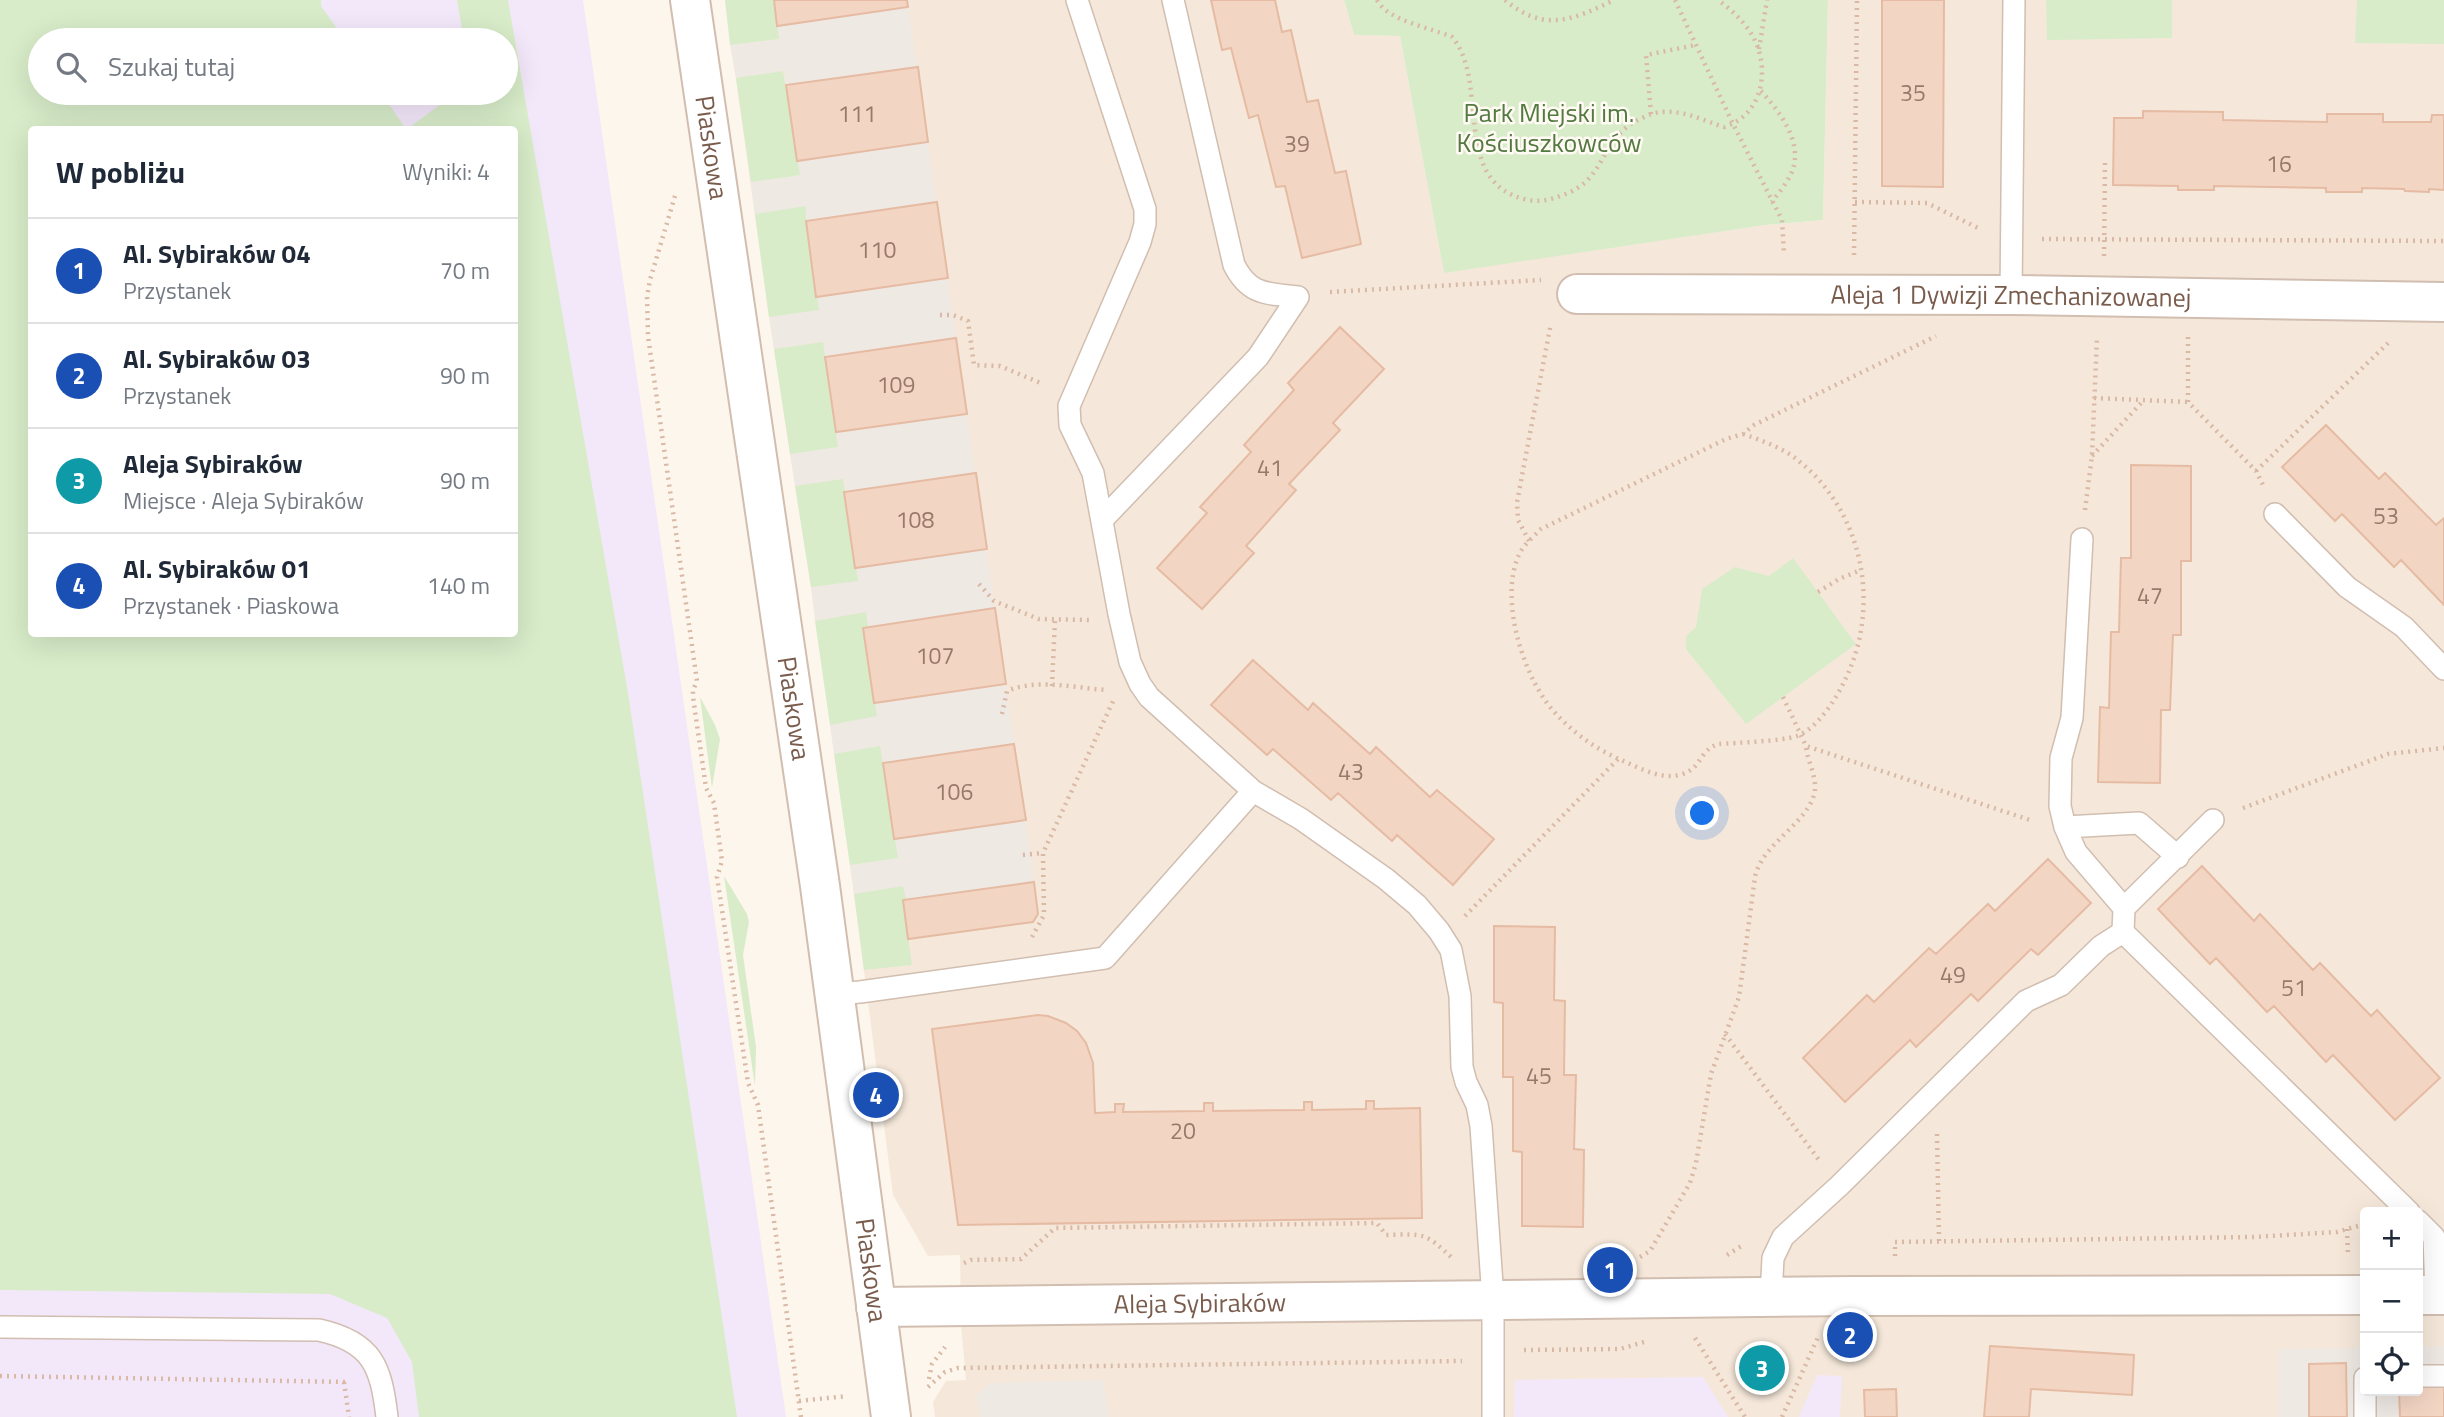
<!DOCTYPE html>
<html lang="pl">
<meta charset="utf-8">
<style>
:root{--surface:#fff;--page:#f6f6f7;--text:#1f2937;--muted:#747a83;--line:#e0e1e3;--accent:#e76f51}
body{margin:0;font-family:"Titillium Web",sans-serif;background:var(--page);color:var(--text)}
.controls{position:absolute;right:21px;bottom:21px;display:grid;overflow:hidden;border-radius:7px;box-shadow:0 7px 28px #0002}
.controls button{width:63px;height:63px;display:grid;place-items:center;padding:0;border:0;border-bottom:2px solid var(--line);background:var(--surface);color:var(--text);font:35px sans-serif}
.you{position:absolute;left:1703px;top:814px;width:24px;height:24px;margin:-18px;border:5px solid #fff;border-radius:50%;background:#1a73e8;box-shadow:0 0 0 10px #1a73e833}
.badge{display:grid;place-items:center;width:46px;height:46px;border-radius:50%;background:var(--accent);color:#fff;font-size:23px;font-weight:700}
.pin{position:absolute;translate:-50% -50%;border:4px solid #fff;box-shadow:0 2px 7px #0006}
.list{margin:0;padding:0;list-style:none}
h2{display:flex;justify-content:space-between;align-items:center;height:91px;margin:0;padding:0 28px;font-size:30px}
h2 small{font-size:23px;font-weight:400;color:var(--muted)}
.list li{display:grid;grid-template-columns:46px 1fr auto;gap:21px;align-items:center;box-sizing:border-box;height:105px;padding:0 28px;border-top:2px solid var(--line)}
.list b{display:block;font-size:26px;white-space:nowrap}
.list p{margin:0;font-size:23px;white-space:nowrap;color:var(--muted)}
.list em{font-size:23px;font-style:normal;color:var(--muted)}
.icon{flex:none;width:38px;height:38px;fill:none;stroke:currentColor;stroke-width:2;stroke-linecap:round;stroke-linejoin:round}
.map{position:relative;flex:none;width:2444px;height:1417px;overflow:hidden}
.search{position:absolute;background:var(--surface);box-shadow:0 7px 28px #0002;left:28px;top:28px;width:490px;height:77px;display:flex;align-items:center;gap:18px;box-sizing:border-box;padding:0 24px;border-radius:38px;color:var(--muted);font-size:26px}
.panel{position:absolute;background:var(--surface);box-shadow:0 7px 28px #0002;left:28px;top:126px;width:490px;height:511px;border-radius:7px}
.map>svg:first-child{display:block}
.residential{fill:#f5e8da;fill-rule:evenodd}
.industrial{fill:#efe9e4}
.education{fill:#f3e8fa;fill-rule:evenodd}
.green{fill:#d8ecc9}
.building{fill:#f3d5c3;stroke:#e6bba3;stroke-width:2}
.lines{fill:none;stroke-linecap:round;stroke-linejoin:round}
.service-casing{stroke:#d1beb0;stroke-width:24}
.minor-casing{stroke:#d1beb0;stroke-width:42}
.tertiary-casing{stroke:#d1beb0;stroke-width:42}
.path{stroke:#d9b8a5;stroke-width:4.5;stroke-dasharray:2 5;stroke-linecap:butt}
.service{stroke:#fff;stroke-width:21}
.minor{stroke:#fff;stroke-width:38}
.tertiary{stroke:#fff;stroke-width:38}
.labels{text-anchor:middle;stroke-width:5;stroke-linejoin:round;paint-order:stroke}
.number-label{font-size:23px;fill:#987a6a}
.park-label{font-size:26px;fill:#537a41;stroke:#fffaf3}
.street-label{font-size:26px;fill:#7a5c4d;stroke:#fffaf3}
</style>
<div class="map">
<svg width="2444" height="1417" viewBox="0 0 2444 1417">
<rect width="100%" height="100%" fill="#fdf6ec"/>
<path class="residential" d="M725 0H1344L1354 35 1400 36 1444 272 1765 225 1823 220 1828 0H2444V1417H935L933 1402 946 1381 966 1380 961 1326 960 1255 928 1256 893 1195 854 894 811 587 769 317ZM2365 1212H2418V1391H2365Z"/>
<path class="industrial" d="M774 0H907L1030 854 1038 914 1033 922 908 939 903 900V886L854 894 850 865 898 858 880 746 834 754 830 725 877 716 863 628 868 626 865 612 815 621 811 587 858 580 844 480 795 486 790 454 838 446 823 342 774 349 769 317 819 310 806 221V207L755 214 751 182 800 175 784 71 736 78 730 45 779 39Z
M2444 1346V1417H2279V1349L2365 1348V1391H2418V1347Z
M1103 1380 1109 1417H980L976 1396 990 1383Z"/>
<path class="education" d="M0 0H583L786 1417H0ZM40 40H506V93H40ZM32 130H514V634H32Z
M1817 1375 1842 1376 1840 1417H1799Z
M1703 1377 1728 1417H1514L1515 1380Z"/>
<path class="green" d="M0 0H321V6L345 40H40V93H381L406 129 32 130V634H514V130L407 129 456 93H506V40H464L457 0H508L628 693 737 1417H419L412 1362 387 1318 330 1294 0 1290Z
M725 0H774L779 39 730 45Z
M1344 0H1828L1823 220 1765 225 1444 273 1400 36 1354 35Z
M2046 0H2172V38L2047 40Z
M2357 0H2444V44L2355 43Z
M783 71 800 175 751 182 736 78Z
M806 206V221L819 310 769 317 755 214Z
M823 342 838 447 790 454 774 349Z
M843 479 858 581 811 587 795 486Z
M1793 558 1856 644 1746 724 1686 649V636L1696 627 1702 589 1735 567 1769 576Z
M866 612 868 627 863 628 877 716 830 725 815 621Z
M700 697 715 725 720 739 712 788Z
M880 746 898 858 850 865 834 754Z
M724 876 747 914 749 922 743 955 756 1047 755 1086Z
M903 886 906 899 903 900 912 965 864 970 854 894Z"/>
<path class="building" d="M774 0H907L908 7 777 26Z
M1211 0H1275L1282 32 1291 30 1307 102 1318 100 1335 173 1346 171 1361 244 1302 258 1285 186 1276 187 1258 115 1249 118 1231 48 1222 50Z
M1882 0H1944L1943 187 1882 186Z
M918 67 928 142 797 161 786 85Z
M2143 111 2223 112V120L2327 122V114H2383V122H2431L2432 115H2444V190L2429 189V192L2405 191 2404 189 2362 188V192H2326V188L2214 186V190H2178V186L2113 185 2114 118H2143Z
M937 202 948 278 816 297 806 221Z
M1340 327 1384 369 1333 423 1340 430 1289 484 1296 490 1246 546 1254 553 1202 609 1157 568 1207 513 1200 507 1251 452 1244 445 1294 390 1288 383Z
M956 338 967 414 836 432 825 357Z
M2326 425 2379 479 2385 473 2436 525 2444 518V605L2401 560 2394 567 2342 514 2335 521 2282 467Z
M2131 465 2191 466V561H2181V635H2173L2170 710H2161L2160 783 2098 782 2100 707 2109 708 2111 632H2119L2121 558H2131Z
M976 473 987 549 855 568 844 492Z
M995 608 1006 684 874 703 863 628Z
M1253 660 1308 710 1313 703 1370 754 1376 747 1430 797 1437 790 1494 839 1453 885 1397 835 1392 841 1338 793 1331 800 1273 749 1267 755 1211 705Z
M1014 744 1026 820 894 839 883 763Z
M2048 859 2091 903 2038 955 2031 949 1978 1001 1971 994 1916 1047 1910 1040 1845 1102 1803 1058 1867 995 1874 1002 1929 948 1936 954 1988 904 1995 911Z
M2202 866 2254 921 2260 914 2313 970 2320 963 2371 1016 2377 1010 2440 1078 2395 1120 2333 1055 2326 1062 2274 1006 2267 1012 2216 958 2210 964 2158 909Z
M1034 882 1038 914 1033 922 908 939 903 900Z
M1494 926 1555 927 1554 1000 1565 1001 1564 1075H1576L1574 1149 1584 1150 1583 1227 1522 1226V1152L1513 1151V1077H1503V1003L1494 1002Z
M1038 1015 1048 1016 1066 1023 1077 1031 1086 1043 1093 1063 1095 1113 1115 1112V1104H1124L1123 1112 1204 1111V1103H1213V1111L1304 1110V1102H1312V1110L1366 1109V1101H1374V1109L1420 1108 1422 1218 958 1225 932 1029Z
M1990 1346 2134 1355 2132 1395 2031 1389 2029 1417H1984Z
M2346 1363 2347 1417H2309V1364Z
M2444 1380V1417H2400L2399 1391H2418V1381Z
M1896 1389 1897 1417H1865L1864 1390Z"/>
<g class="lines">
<defs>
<path id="service" d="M1077 0 1145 209V224L1140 242 1069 406 1070 425 1093 473 1119 614 1130 662 1140 684 1149 697 1253 791 1301 819 1386 879 1417 905 1439 931 1451 950 1460 996 1462 1067 1466 1082 1477 1105 1481 1126 1493 1299V1417
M2011 295 2014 0
M2275 514 2347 587 2404 627 2444 669
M1102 520 1258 357 1298 297C1267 293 1250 296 1234 265L1173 0
M2082 539 2072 718 2061 758 2060 806 2065 827 2076 852 2124 908
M2065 827 2139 823 2178 857
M2123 932 2409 1212
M833 994 860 992 1105 958 1253 791
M2418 1221 2434 1237 2436 1295
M1771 1297 1773 1258 1783 1237 1839 1186 2026 1001 2061 985 2101 946 2123 932 2124 908 2213 820
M0 1327 319 1330C373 1342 381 1367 387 1417
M2418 1376H2444
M2365 1417V1378"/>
<g id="minor">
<path id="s1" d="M1577 294 2011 295 2444 302"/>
<path d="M2418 1295H2444"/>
<path id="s2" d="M876 1307 1854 1296 2365 1295"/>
</g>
<g id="tertiary">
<path id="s3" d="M690 0 820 886 891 1417"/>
</g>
</defs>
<use href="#service" class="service-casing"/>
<use href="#minor" class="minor-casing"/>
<use href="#tertiary" class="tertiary-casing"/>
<path class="path" d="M1377 0C1388 21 1429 27 1452 37 1491 82 1449 184 1528 200 1538 202 1550 200 1560 196 1609 181 1597 138 1642 118 1648 115 1655 112 1662 112 1685 110 1704 121 1724 127 1757 117 1768 82 1759 51 1753 30 1735 12 1718 0
M1505 0C1544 33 1573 20 1614 0
M1675 0 1733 124 1782 220 1784 254
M1759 49 1767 0
M1761 91C1779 111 1802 140 1793 169 1789 181 1779 192 1772 202
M1651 114 1646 55 1696 45
M675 196 650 280 647 297 648 336 697 681 693 690V697L706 788 714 803 722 861 717 877 748 1083 758 1105 801 1417
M1855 202 1927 203 1980 229
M2042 239 2444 241
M1854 255 1857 0
M2104 256 2105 163
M1330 292 1541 280
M940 315H953L968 321 974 365 1000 366 1043 384
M2188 337V402L2256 471 2263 485
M2094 398 2188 402
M1743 434C1763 441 1784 448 1800 462 1864 514 1881 607 1845 680 1836 699 1818 728 1797 736 1783 741 1735 743 1718 744 1698 751 1702 770 1679 775 1662 779 1643 770 1628 763 1601 752 1578 737 1558 716 1525 683 1499 603 1518 557 1522 546 1533 537 1541 529L1726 439 1743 434 1754 425 1936 336
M2092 456 2142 402
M2256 471 2388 343
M2085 510 2092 456 2097 337
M1529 541 1518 520 1517 502 1551 323
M979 584 994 601 1039 619 1090 620
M1818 592 1839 579 1861 570
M1052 686 1055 620
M1783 697 1806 746 2030 820
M1002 714 1007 691C1038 678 1073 688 1107 690
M2243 808 2388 754 2444 748
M1023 855 1043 853
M1465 916 1618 759
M1032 937 1044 915 1043 853 1114 699
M1725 1034 1819 1160
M1937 1134 1939 1241
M2347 1229 2348 1257
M1727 1255 1743 1245
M1895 1256V1242L2253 1237 2337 1232 2365 1224
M1640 1257 1650 1251 1690 1183 1696 1163 1711 1074 1739 997 1755 877C1756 872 1758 867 1761 862 1774 838 1813 816 1815 789 1816 775 1807 760 1806 746
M964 1263 971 1260 1021 1259 1055 1228 1377 1223 1386 1235C1424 1234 1425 1232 1453 1259
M1695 1338 1745 1417
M1524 1350 1620 1349 1644 1342
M0 1376 347 1382
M929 1379 932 1364 945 1347
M344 1382 349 1417
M928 1387 945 1372 958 1368 1462 1361
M799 1401 847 1396
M1782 1417 1819 1335"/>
<use href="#service" class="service"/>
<use href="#minor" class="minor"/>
<use href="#tertiary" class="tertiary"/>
</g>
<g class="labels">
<g class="number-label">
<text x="1913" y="101">35</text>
<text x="857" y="122">111</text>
<text x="1297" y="152">39</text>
<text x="2279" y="172">16</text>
<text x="877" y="258">110</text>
<text x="896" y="393">109</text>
<text x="1270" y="476">41</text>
<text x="2386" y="524">53</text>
<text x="915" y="528">108</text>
<text x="2150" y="604">47</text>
<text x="935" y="664">107</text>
<text x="1351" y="780">43</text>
<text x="954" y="800">106</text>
<text x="1953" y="983">49</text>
<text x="2294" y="996">51</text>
<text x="1539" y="1084">45</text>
<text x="1183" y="1139">20</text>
</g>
<g class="park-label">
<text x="1549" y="122">Park Miejski im.<tspan x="1549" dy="30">Kościuszkowców</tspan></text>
</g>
<g class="street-label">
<text dy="9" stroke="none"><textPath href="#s3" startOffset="149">Piaskowa</textPath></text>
<text dy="9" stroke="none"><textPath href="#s1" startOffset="434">Aleja 1 Dywizji Zmechanizowanej</textPath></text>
<text dy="9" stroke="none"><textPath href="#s3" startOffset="716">Piaskowa</textPath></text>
<text dy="9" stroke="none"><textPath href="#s3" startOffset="1283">Piaskowa</textPath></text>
<text dy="9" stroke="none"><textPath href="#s2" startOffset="324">Aleja Sybiraków</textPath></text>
</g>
</g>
</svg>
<div class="controls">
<button>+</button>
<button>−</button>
<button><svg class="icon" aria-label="locate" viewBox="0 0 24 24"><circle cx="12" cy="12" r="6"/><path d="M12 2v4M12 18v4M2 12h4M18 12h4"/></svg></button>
</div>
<div class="you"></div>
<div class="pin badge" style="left:1610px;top:1270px;background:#1a4fb4">1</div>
<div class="pin badge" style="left:1850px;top:1335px;background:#1a4fb4">2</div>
<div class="pin badge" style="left:1762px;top:1368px;background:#0f9aa8">3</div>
<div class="pin badge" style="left:876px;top:1095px;background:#1a4fb4">4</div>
<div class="search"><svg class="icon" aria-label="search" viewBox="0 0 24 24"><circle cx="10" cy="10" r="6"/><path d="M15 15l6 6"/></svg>Szukaj tutaj</div>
<section class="panel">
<h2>W pobliżu<small>Wyniki: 4</small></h2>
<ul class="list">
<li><span class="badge" style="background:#1a4fb4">1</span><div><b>Al. Sybiraków 04</b><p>Przystanek</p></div><em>70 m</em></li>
<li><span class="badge" style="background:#1a4fb4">2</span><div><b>Al. Sybiraków 03</b><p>Przystanek</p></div><em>90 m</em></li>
<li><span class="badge" style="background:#0f9aa8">3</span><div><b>Aleja Sybiraków</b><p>Miejsce · Aleja Sybiraków</p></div><em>90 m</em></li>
<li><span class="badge" style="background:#1a4fb4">4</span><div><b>Al. Sybiraków 01</b><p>Przystanek · Piaskowa</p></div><em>140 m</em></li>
</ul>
</section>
</div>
